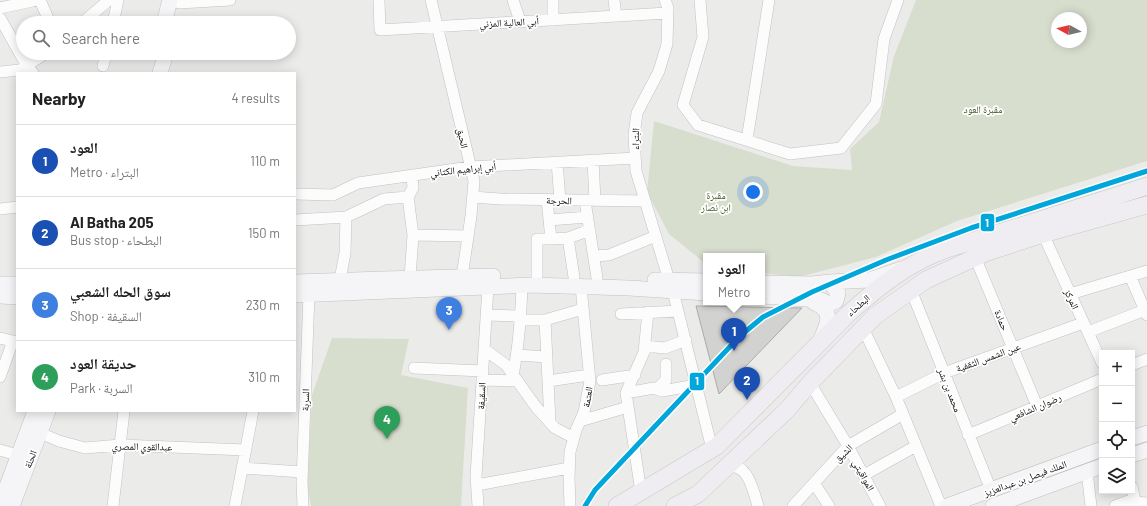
<!DOCTYPE html>
<meta charset="utf-8">
<style>
:root{--surface:#fff;--page:#f6f6f6;--text:#222;--muted:#767676;--line:#e0e0e0;--accent:#0f766e}
body{margin:0;font-family:Barlow,"Noto Naskh Arabic",sans-serif;background:var(--page);color:var(--text)}
.controls{position:absolute;right:12px;bottom:12px;display:grid;overflow:hidden;border-radius:0px;box-shadow:0 2px 10px #0003}
.controls button{width:36px;height:36px;display:grid;place-items:center;padding:0;border:0;border-bottom:1px solid var(--line);background:var(--surface);color:var(--text);font:20px sans-serif}
.compass{position:absolute;left:1051px;top:12px;width:36px;height:36px;border-radius:50%;background:var(--surface);box-shadow:0 2px 10px #0003;rotate:278deg}
.you{position:absolute;left:753px;top:192px;width:14px;height:14px;margin:-10px;border:3px solid #fff;border-radius:50%;background:#1a73e8;box-shadow:0 0 0 6px #1a73e833}
.badge{display:grid;place-items:center;width:26px;height:26px;border-radius:50%;background:var(--accent);color:#fff;font-size:13px;font-weight:700}
.pin{position:absolute;translate:-50% -33px;filter:drop-shadow(0 1px 2px #0008)}
.pin::after{content:'';position:absolute;top:21px;width:14px;height:12px;background:inherit;clip-path:polygon(0 0,100% 0,50% 100%)}
.popup{position:absolute;left:703px;top:253px;width:62px;height:52px;box-sizing:border-box;display:grid;place-content:center;border-radius:0px;background:var(--surface);filter:drop-shadow(0 1px 3px #0005);font-size:13px;white-space:nowrap;color:var(--muted)}
.popup b{font-size:15px;color:var(--text)}
.popup::after{content:'';position:absolute;left:50%;top:100%;margin-left:-8px;border:8px solid transparent;border-top-color:var(--surface)}
.list{margin:0;padding:0;list-style:none}
h2{display:flex;justify-content:space-between;align-items:center;height:52px;margin:0;padding:0 16px;font-size:17px}
h2 small{font-size:13px;font-weight:400;color:var(--muted)}
.list li{display:grid;grid-template-columns:26px 1fr auto;gap:12px;align-items:center;box-sizing:border-box;height:72px;padding:0 16px;border-top:1px solid var(--line)}
.list b{display:block;font-size:15px;white-space:nowrap}
.list p{margin:0;font-size:13px;white-space:nowrap;color:var(--muted)}
.list em{font-size:13px;font-style:normal;color:var(--muted)}
.icon{flex:none;width:22px;height:22px;fill:none;stroke:currentColor;stroke-width:2;stroke-linecap:round;stroke-linejoin:round}
.map{position:relative;flex:none;width:1147px;height:506px;overflow:hidden}
.search{position:absolute;background:var(--surface);box-shadow:0 2px 10px #0003;left:16px;top:16px;width:280px;height:44px;display:flex;align-items:center;gap:10px;box-sizing:border-box;padding:0 14px;border-radius:22px;color:var(--muted);font-size:15px}
.panel{position:absolute;background:var(--surface);box-shadow:0 2px 10px #0003;left:16px;top:72px;width:280px;height:340px;border-radius:0px}
.map>svg:first-child{display:block}
.green{fill:#d8dece;fill-rule:evenodd}
.building{fill:#d2d3d1;stroke:#aaaaa9}
.lines{fill:none;stroke-linecap:round;stroke-linejoin:round}
.street-casing{stroke:#c1c2c0;stroke-width:12}
.secondary-casing{stroke:#c1c2c0;stroke-width:16}
.primary-casing{stroke:#c8c8c8;stroke-width:18}
.street{stroke:#fcfcfc;stroke-width:11}
.secondary{stroke:#f5f4f7;stroke-width:15}
.primary{stroke:#efedf1;stroke-width:17}
.metro-1-casing{stroke:#fff;stroke-width:8}
.metro-1{stroke:#01a6db;stroke-width:5}
.labels{text-anchor:middle;stroke-width:3.5;stroke-linejoin:round;paint-order:stroke}
.street-label{font-size:10px;fill:#0f100e;stroke:#fff}
.park-label{font-size:10px;fill:#495b29;stroke:#fff}
.line-badge{stroke:#fff;stroke-width:1.5}
.badge-label{font-size:11px;text-anchor:middle;font-weight:bold;fill:#fff}
</style>
<div class="map">
<svg width="1147" height="506" viewBox="0 0 1147 506">
<rect width="100%" height="100%" fill="#ebecea"/>
<path class="green" d="M916 0H1147V161L957 221 876 257 799 277 762 273V256H706V264L669 234 647 192 654 121 793 166 852 170 850 149 879 122 894 56ZM1057 18H1081V42H1057Z
M332 338 409 339 401 375 468 388 461 506H311L307 484 312 395Z"/>
<path class="building" d="M696 306 802 308 719 394Z"/>
<g class="lines">
<defs>
<path id="street" d="M40 0 50 23
M379 0 380 30 667 13
M431 0 474 181 471 216 462 277
M513 0 520 21
M553 0V20
M614 0 616 16
M665 0 668 8 667 44 659 71 637 113 634 135 636 171 669 280
M700 0 703 37 683 105 698 125 790 154 841 148 876 104 884 39 898 0
M179 3 230 0
M0 8 37 0
M0 18 27 66 33 73
M82 23 109 0
M113 23 118 0
M103 66 106 53
M0 72 20 70 46 53
M747 140 769 0
M593 160 595 201
M557 162 560 200
M295 194 333 195 358 183 470 167 635 158
M473 197 500 199 645 201
M585 201 597 278
M0 209 17 207
M295 220 346 217 384 199 408 197
M549 220 588 217
M1043 234 1102 363
M413 235 468 236
M568 238 574 277
M551 239 568 238 590 230
M594 256 609 255 656 236
M975 257 1037 406
M537 276V239H551L547 200
M1130 276 1147 315
M410 278 413 235 408 197 413 188 412 176
M340 280 345 253 346 217
M911 290 991 490
M673 291 712 449
M1070 294 1147 271
M621 314 678 311
M486 315 516 316 521 320H545L583 309
M545 320 550 422
M863 328 896 397 941 506
M1088 332 1145 310
M0 338 17 342
M645 346 665 348 686 340
M484 349 506 365 536 407 555 428 574 438
M517 355 547 357
M1132 365 1147 359
M414 368 483 371
M513 375C519 345 521 316 522 285
M0 377 13 341
M482 380 518 381
M602 380 635 375
M548 381 589 375
M810 383 848 446 880 506
M657 389 666 380V364
M626 393 654 388 662 391 697 385
M896 397 944 373 1083 323
M580 421 628 407
M40 433 59 441 85 448 120 445 246 450
M968 435 1102 379
M0 450 17 455
M242 468 302 472
M725 468C748 460 753 490 758 506
M1087 471 1091 506
M864 475 916 446
M814 483 829 506
M477 485 569 468
M1132 487 1136 506
M641 492 626 393 644 352 648 312
M1135 502 1147 503
M113 506 124 411
M235 506 253 411
M303 506 302 482 309 294
M478 506 476 476 488 287
M570 506 569 478 570 452 576 430 584 412 590 381 581 286
M793 506 848 446 903 414
M1115 506 1134 499"/>
<path id="secondary" d="M164 23 170 0
M160 73 166 53
M655 280 706 281
M295 282 383 279 493 276
M762 283 812 284 830 282 869 280 901 269
M0 284H17
M295 295 531 285 629 288 706 293
M0 296 17 297
M762 296 821 300 829 304 836 301 838 293 830 282
M813 302C835 311 828 324 820 341
M1132 438 1147 433
M1132 455 1147 450
M0 505 35 411
M12 506 48 411
M947 506 1102 449
M993 506 1102 466"/>
<path id="primary" d="M617 506 717 446 848 314C877 288 908 263 944 250L1147 186
M675 506 698 494 787 410 810 383 875 316 926 280 985 253 1043 234 1147 205"/>
</defs>
<use href="#street" class="street-casing"/>
<use href="#secondary" class="secondary-casing"/>
<use href="#primary" class="primary-casing"/>
<use href="#street" class="street"/>
<use href="#secondary" class="secondary"/>
<use href="#primary" class="primary"/>
<defs>
<path id="metro-1" d="M585 506 595 490 740 336 763 317 812 292 886 260 971 228 1147 171"/>
</defs>
<use href="#metro-1" class="metro-1-casing"/>
<use href="#metro-1" class="metro-1"/>
</g>
<g class="labels">
<g class="street-label">
<text transform="translate(509 22) rotate(-3)" y="4">أبي العالية المزني</text>
<text transform="translate(463 138) rotate(77)" y="4">الحبق</text>
<text transform="translate(635 139) rotate(-89)" y="4">البتراء</text>
<text transform="translate(463 169) rotate(-6)" y="4">أبي إبراهيم الكتاني</text>
<text transform="translate(559 200) rotate(1)" y="4">الحرجة</text>
<text transform="translate(1072 299) rotate(65)" y="4">المركز</text>
<text transform="translate(858 305) rotate(-41)" y="4">البطحاء</text>
<text transform="translate(1002 320) rotate(67)" y="4">حمادة</text>
<text transform="translate(988 357) rotate(-20)" y="4">عين الشمس الثقفية</text>
<text transform="translate(950 390) rotate(68)" y="4">محمد بن بشر</text>
<text transform="translate(481 396) rotate(-87)" y="4">السقيفة</text>
<text transform="translate(587 397) rotate(-80)" y="4">العتمة</text>
<text transform="translate(305 400) rotate(-88)" y="4">السربة</text>
<text transform="translate(1035 407) rotate(-23)" y="4">رضوان الشافعي</text>
<text transform="translate(142 446) rotate(1)" y="4">عبدالقوي المصري</text>
<text transform="translate(843 453) rotate(-44)" y="4">الشيق</text>
<text transform="translate(30 459) rotate(-69)" y="4">الحلة</text>
<text transform="translate(864 475) rotate(61)" y="4">المواقيتي</text>
<text transform="translate(1025 478) rotate(-20)" y="4">الملك فيصل بن عبدالعزيز</text>
</g>
<g class="park-label">
<text x="983" y="113">مقبرة العود</text>
<text x="716" y="199">مقبرة<tspan x="716" dy="12">ابن نصار</tspan></text>
</g>
</g>
<g class="line-badge">
<rect x="980" y="213" width="15" height="19" rx="4" fill="#01a6db"/>
<rect x="689" y="372" width="16" height="19" rx="4" fill="#01a6db"/>
</g>
<g class="badge-label">
<text x="987" y="227">1</text>
<text x="697" y="385">1</text>
</g>
</svg>
<div class="controls">
<button>+</button>
<button>−</button>
<button><svg class="icon" aria-label="locate" viewBox="0 0 24 24"><circle cx="12" cy="12" r="6"/><path d="M12 2v4M12 18v4M2 12h4M18 12h4"/></svg></button>
<button><svg class="icon" aria-label="layers" viewBox="0 0 24 24"><path d="M12 4l9 5-9 5-9-5zM3 14l9 5 9-5"/></svg></button>
</div>
<svg class="compass" viewBox="-18 -18 36 36"><path d="M0-13l5 13h-10z" fill="#e53935"/><path d="M0 13l5-13h-10z" fill="#767676"/></svg>
<div class="you"></div>
<div class="pin badge" style="left:734px;top:351px;background:#1a4fb4">1</div>
<div class="popup"><b>العود</b>Metro</div>
<div class="pin badge" style="left:747px;top:400px;background:#1a4fb4">2</div>
<div class="pin badge" style="left:449px;top:330px;background:#3f7fe0">3</div>
<div class="pin badge" style="left:387px;top:439px;background:#2e9e5b">4</div>
<div class="search"><svg class="icon" aria-label="search" viewBox="0 0 24 24"><circle cx="10" cy="10" r="6"/><path d="M15 15l6 6"/></svg>Search here</div>
<section class="panel">
<h2>Nearby<small>4 results</small></h2>
<ul class="list">
<li><span class="badge" style="background:#1a4fb4">1</span><div><b>العود</b><p>Metro · البتراء</p></div><em>110 m</em></li>
<li><span class="badge" style="background:#1a4fb4">2</span><div><b>Al Batha 205</b><p>Bus stop · البطحاء</p></div><em>150 m</em></li>
<li><span class="badge" style="background:#3f7fe0">3</span><div><b>سوق الحله الشعبي</b><p>Shop · السقيفة</p></div><em>230 m</em></li>
<li><span class="badge" style="background:#2e9e5b">4</span><div><b>حديقة العود</b><p>Park · السربة</p></div><em>310 m</em></li>
</ul>
</section>
</div>
